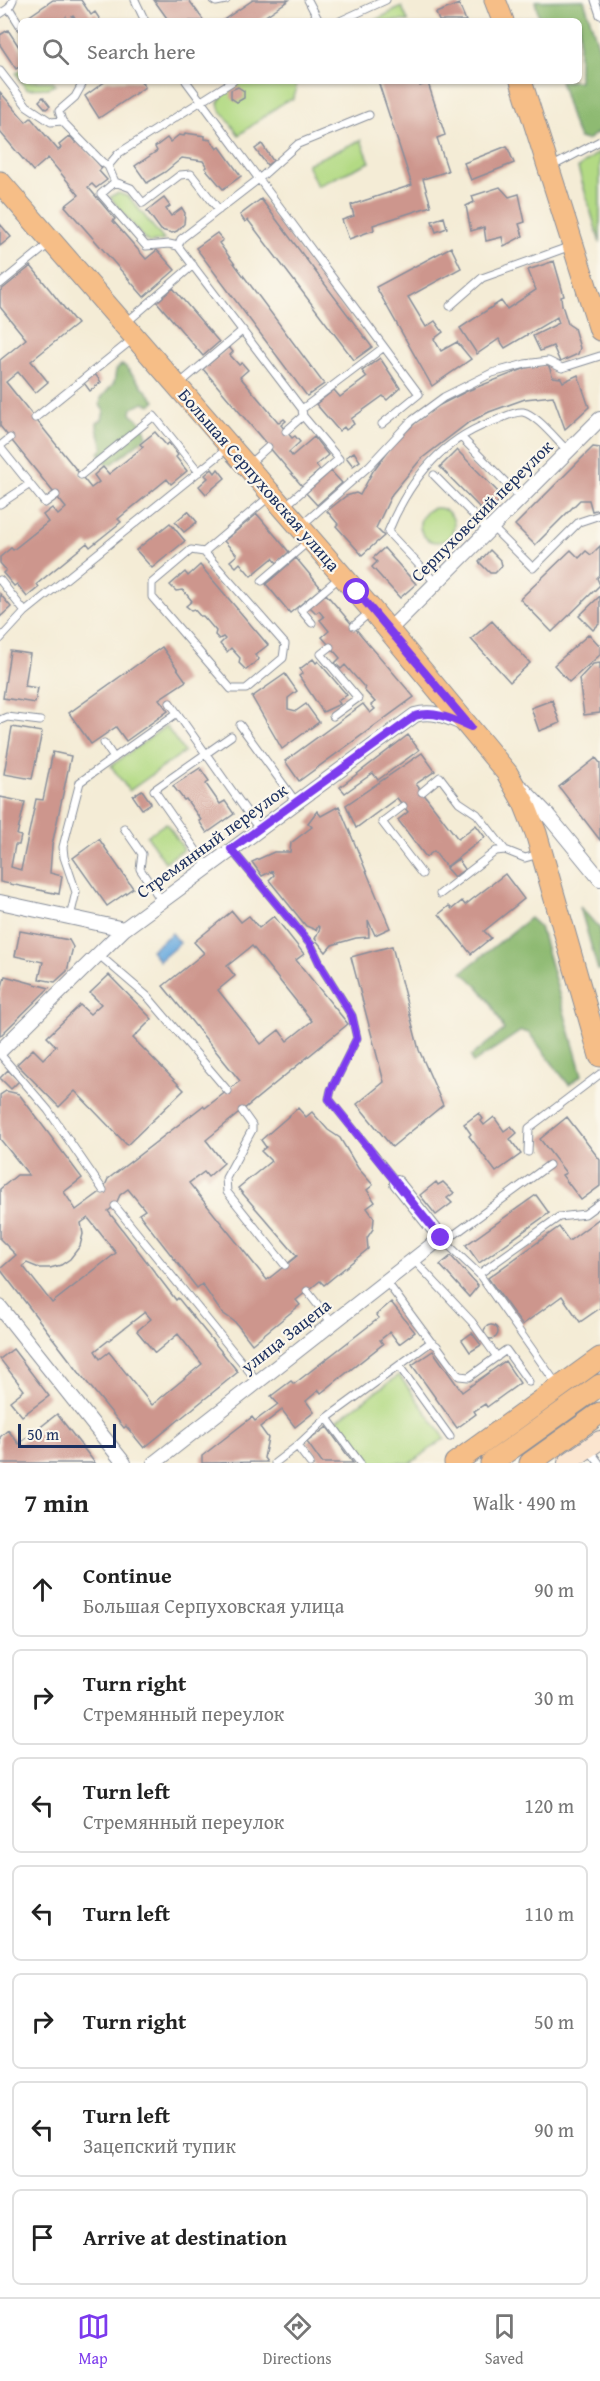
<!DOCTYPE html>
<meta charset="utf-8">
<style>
:root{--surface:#fff;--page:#f2f2f2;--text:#222;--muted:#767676;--line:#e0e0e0;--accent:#7c3aed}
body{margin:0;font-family:"Gentium Book Plus",serif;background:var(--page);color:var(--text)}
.scale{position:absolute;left:18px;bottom:15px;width:98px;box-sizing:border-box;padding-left:6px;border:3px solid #1b2f5e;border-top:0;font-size:16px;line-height:21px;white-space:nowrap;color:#1b2f5e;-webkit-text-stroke:4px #fbf7ec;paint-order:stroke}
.stop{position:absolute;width:18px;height:18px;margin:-14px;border:4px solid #7c3aed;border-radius:50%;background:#fff}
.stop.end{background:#7c3aed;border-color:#fff;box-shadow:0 2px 6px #0008}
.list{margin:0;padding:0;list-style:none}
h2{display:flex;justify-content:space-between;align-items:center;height:78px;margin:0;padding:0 24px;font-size:26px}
h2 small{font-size:20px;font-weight:400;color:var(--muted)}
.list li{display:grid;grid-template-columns:39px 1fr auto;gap:18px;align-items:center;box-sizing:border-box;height:96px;margin:0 12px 12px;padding:0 12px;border:2px solid var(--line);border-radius:9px}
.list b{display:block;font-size:22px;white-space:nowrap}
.list p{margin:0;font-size:20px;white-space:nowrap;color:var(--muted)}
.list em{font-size:20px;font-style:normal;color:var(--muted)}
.icon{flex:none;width:33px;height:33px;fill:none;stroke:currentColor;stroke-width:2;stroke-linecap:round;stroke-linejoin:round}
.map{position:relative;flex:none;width:600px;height:1463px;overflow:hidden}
.search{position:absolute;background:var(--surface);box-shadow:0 2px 4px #0004;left:18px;right:18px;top:18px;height:66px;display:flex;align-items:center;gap:15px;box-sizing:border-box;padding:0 21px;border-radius:9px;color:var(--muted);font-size:22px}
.sheet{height:834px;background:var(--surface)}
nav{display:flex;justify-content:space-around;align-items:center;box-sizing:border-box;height:84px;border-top:2px solid var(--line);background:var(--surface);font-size:16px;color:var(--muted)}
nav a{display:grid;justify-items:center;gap:3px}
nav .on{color:var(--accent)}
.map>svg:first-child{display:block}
.green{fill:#b3da84;stroke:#678471;stroke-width:1.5}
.forest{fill:#8eba72;stroke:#547468;stroke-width:1.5}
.water{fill:#6baade;stroke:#436c9e;stroke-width:1.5}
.building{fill:#cd968d;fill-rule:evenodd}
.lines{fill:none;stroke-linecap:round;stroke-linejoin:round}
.lane-casing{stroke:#888e9a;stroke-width:9}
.street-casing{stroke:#888e9a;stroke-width:16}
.secondary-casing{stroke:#888e9a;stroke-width:20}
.primary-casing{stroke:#888e9a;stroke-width:23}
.lane{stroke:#fff;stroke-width:7}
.street{stroke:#fff;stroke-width:14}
.secondary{stroke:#fbe5cf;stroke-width:18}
.primary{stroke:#f6be87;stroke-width:21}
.route{stroke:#7c3aed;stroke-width:8}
.labels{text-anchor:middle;stroke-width:4.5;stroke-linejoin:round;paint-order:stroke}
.street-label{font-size:18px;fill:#1b2f5e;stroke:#fbf7ec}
</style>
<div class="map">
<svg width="600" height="1463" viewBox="0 0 600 1463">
<rect width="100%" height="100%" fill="#fbf7ec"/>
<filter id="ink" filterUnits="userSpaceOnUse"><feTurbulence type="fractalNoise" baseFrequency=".0167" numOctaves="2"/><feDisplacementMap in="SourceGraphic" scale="12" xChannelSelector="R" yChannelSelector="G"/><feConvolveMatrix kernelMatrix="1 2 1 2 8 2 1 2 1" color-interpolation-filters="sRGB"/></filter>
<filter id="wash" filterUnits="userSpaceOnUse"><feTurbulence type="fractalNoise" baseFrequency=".008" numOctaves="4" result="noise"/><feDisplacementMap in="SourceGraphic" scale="24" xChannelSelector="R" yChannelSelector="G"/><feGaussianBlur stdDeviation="1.35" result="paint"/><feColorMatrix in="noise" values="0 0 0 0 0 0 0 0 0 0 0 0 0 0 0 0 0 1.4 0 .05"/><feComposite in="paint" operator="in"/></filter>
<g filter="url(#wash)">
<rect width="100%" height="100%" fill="#f4ecd6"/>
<path class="green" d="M402 7 408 21H373Z
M21 70V81H53L55 85 48 88 26 89 16 73Z
M243 81H295L296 91 293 99 284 102 239 135 219 108 218 103 223 95Z
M361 140 370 162 317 186 307 164Z
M600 151V243L578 168Z
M118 193 129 197 164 240 150 243 145 240 110 197Z
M420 525a17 17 0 1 1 34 0a17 17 0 1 1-34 0Z
M166 726 184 752 129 791 111 766Z
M166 823 184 849 165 862 147 836Z
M399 1375 445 1438 411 1463H369L337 1420Z"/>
<path class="forest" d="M584 0 600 51V131L587 140 579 138 573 124 560 81H579V21H540L535 1Z
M121 365 125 366 155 401 151 405 144 403 132 408 131 414 142 423 147 436 112 464H106L99 453 103 448C102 438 96 433 97 423L102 420 104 411 100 405 101 398 114 383 116 370Z
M580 907 600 929V970H598Z
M530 918 540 927 582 1075 569 1085 529 1033 521 1031 473 1063 471 1056 504 1030C494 1006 483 988 462 972Z"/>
<path class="water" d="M172 933 180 943 159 961 151 950Z"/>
<g id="blocks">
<path class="building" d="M53 0H81L91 15 95 12 101 21H77L73 16 68 20 66 17 63 21H26L25 19Z
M154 0H189L204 21H169Z
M253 0H289L258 21H222Z
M459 4 466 21H439L436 13Z
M8 30 21 50V66L16 69 0 45V35Z
M106 81H141L145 87 99 118 85 96Z
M378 81H419L420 86 428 83 445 135 437 138 448 171 423 179 431 206 373 225 374 230 349 239 342 220 354 216 351 205 412 185Z
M238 87 244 91V98L237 102 231 98V90Z
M0 92 26 122 31 118 58 150 61 148 59 145 70 136 76 143 79 141 102 168 99 171 107 180 96 188 92 184 88 187 115 219 113 221 146 259 157 250 175 270 144 297 65 206 79 195 48 158 33 171 0 132Z
M43 97 50 106 46 109 39 101Z
M185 133 205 136V139L211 140 217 149 220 147 241 176 223 189 205 168 207 167 203 161 182 158 165 172 147 183 135 166 157 151 155 147 167 138 170 142 179 135 184 136Z
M262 144 273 161 267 165 255 149Z
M507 146 514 163 471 180 464 163Z
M500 187 509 197 519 194 525 222 519 224 523 236 504 246 502 237 486 241 484 227 471 231 466 206 474 202 472 196Z
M164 198 170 206 166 209 171 216 182 208 185 213 184 224 177 231 172 233 161 230 147 211Z
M261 199 372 347 354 360 248 220 245 222 240 215Z
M444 217 447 228 436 232 432 221Z
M0 224 11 237 0 246Z
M217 233 223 240 219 243 324 384 307 396 196 248Z
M451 247 461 268 408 297 426 327 435 321 443 332 434 339 441 351 457 342 471 359 432 386 376 287Z
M554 261 564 296 561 297 562 305 568 324 574 328 580 348 578 354 560 362 553 346 540 351 533 336 559 323 557 317 505 348 499 339 477 354 460 328 501 301 507 309 536 290 528 270Z
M31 266 77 324 31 361 48 382 35 393 18 372 6 382 91 488 99 482 94 475 103 467 109 474 143 447 140 444 155 432 166 445 169 443 178 455 176 457 187 471 171 484 167 479 118 519 121 522 90 547 87 543 37 584 39 587 27 597 17 584 14 586 3 573 6 570 0 563V557L11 548 13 550 48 522 43 515 52 508 58 515 66 508 0 426V360L26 339 0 307V291Z
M173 288 219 342 203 356 157 302Z
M229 347 233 352 230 355 239 365 242 363 248 370 240 377 279 423 284 419 286 421 281 425 292 438 295 436 300 442 289 452 292 456 314 437 328 455 316 465 320 470 302 486 203 369Z
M380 358 400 388 387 400 383 396 351 419 354 424 346 430 344 427 339 431 316 404 334 390 340 397 367 377 362 371Z
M548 364 553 377 561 378 563 382 578 375 589 407 565 429 553 396 525 399 489 412 468 423 421 459 392 494 376 528 384 536 362 555 336 526 338 524 327 511 346 496 356 493 360 495 373 471 391 447 416 422 438 406 467 391 526 368Z
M95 374 101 382 90 391 84 383Z
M593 447 600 448V509L592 511 589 500H580L535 545 515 525Z
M457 450 503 497 486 514 440 467Z
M354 452 360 461 353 466 346 457Z
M212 469 215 473 218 469 225 478 206 494 199 486 208 478 205 475Z
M331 471 342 483 317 505 306 493Z
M188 511 197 522 184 532 175 522Z
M257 514 289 552 277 563 273 558 251 576 240 563 236 567 230 561 237 555 224 541Z
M170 523 185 541 152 568 136 550Z
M600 546V575L597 578 600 585 552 632 520 599 571 550 579 558 586 551 591 555Z
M384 548 416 584 400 598 372 567 377 562 373 558Z
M490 550 501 561 502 566 495 573H490L479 562Z
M296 558 321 588 290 613 266 584Z
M200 565 268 645 255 655 259 659 246 670 239 663 240 658 231 648 227 652 220 644 225 639 223 637 219 639 215 635 216 631 203 616H200L194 609 191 610 186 606 192 601 183 590 176 591 170 585 185 572 188 576Z
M0 594 11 607 0 617Z
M326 594 414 697 299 781 285 761 363 704 370 713 375 709 371 705 375 702 364 690 365 688 345 665 341 669 335 663 340 658 322 637 329 631 320 620 324 617 319 611 316 613 310 607Z
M600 596V623L593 630 579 616Z
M492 621 530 663 510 682 471 639Z
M589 634 600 646V655L569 682 554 665Z
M162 647 186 681 159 699 168 711 126 741 116 727 91 744 69 713Z
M10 651 30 654 25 686 38 688 35 703 3 698Z
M313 659 316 663 318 661 347 695 338 701 340 704 323 712 299 676 303 673 300 669Z
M600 663V713L584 715 579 679 593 664Z
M285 674 297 691 288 698V709L296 711 306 704 319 722 282 749 252 697Z
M552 700 560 723 539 731 531 708Z
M12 727 42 732 32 779 4 774Z
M408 735 419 750 378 780 373 773 345 793 340 787Z
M53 752 71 756 52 845 50 873 62 876 59 894 0 882V797L25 802 17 835 21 836 19 845H15L11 867 21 870 36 799 43 800Z
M422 753 435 771 416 784 458 839 476 825 485 837 446 867 434 851 426 857 398 820 408 812 397 798 356 828 346 805Z
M596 758 600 763V840L559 787Z
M200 768 209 781 206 784 220 804 225 801 234 814 207 833 199 821 201 820 186 799 184 800 173 786Z
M142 790 151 803 142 809 133 796Z
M339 806 390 928 375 935 368 920 369 937 356 938 332 945 326 952 315 939 320 928 318 926 316 930 306 926 269 880 274 875 272 871 262 876 252 862 274 852H290L291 843 312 827 308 823 317 811 321 816Z
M99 839 133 888 107 906 73 858Z
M458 859 465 869 454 877 446 868Z
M505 874 524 899 484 931 491 938 471 954 439 914 449 906 452 909 462 901 465 905Z
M232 911 241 922 249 916 259 928 274 916 304 954 296 960 348 1024 206 1140 224 1163 208 1177 204 1172 189 1183 267 1280 297 1256 238 1188 271 1161 261 1151 266 1147 261 1140 298 1108 306 1117 312 1112 328 1130 340 1138 358 1168 373 1185 367 1190 375 1202 367 1208 374 1218 373 1229 367 1238 368 1249 324 1285 320 1281 296 1300 300 1305 252 1344 235 1322 221 1312 202 1284 197 1288 139 1214 145 1210 128 1189 120 1195 115 1206 108 1211 176 1300 178 1298 238 1372 144 1448 126 1426 124 1428 81 1375 0 1269 16 1255 0 1239V1189L17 1175H29L0 1139V1095L6 1091 19 1094 82 1178 64 1192 76 1210 103 1190 108 1179 203 1106 205 1108 240 1081 163 986 204 953 194 942ZM252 946 312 1021 287 1041 279 1030 261 1044 218 990 235 976 227 966ZM88 1218 116 1253 52 1303 23 1266 27 1263 39 1268H50L61 1265 70 1259 80 1246 83 1234 81 1223ZM145 1312 151 1319 137 1331 155 1353 178 1334 202 1364 152 1405 109 1352 100 1359 95 1351Z
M20 931 69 940 73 947 67 971 55 982 39 979 43 962 15 956Z
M392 946 419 1050 443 1105 392 1147 357 1104 384 1082 351 957Z
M109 975 152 1019 133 1038 184 1090 127 1145 75 1091 59 1107 17 1064 33 1049 43 1059 56 1046 47 1037 80 1005 90 1014 101 1004 90 993Z
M5 976 49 988 0 1036V993Z
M8 1070 19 1081 11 1089 0 1078Z
M479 1113 483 1119 481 1121 484 1125 494 1117 504 1131 511 1126 517 1133 510 1139 521 1154 496 1172 469 1136 471 1134 464 1124Z
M567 1117 600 1160V1186L581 1200 562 1175 566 1173 540 1139Z
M436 1182 438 1185 443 1182 454 1193 447 1198 452 1203 436 1215 420 1195Z
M536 1195 549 1213 479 1263 466 1245Z
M600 1218V1308L580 1322 562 1296 522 1325 488 1278 559 1227 569 1241Z
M451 1256 478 1286 469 1297 440 1265Z
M391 1302 415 1332 399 1344 390 1332 380 1340 383 1344 321 1393 319 1390 306 1401 314 1412 295 1427 282 1410 260 1427 268 1438 264 1458 267 1462 202 1463V1456L252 1417 255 1421 278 1404 271 1396 291 1381 294 1384 379 1318 376 1315Z
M484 1332a7 7 0 1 1 14 0a7 7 0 1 1-14 0Z
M472 1333 481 1345 470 1352 462 1340Z
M13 1349 49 1396 22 1416 10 1401 24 1390 0 1359Z
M433 1351 462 1392 505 1361 520 1383 487 1407 485 1404 474 1411 476 1414 457 1428 412 1365Z
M57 1414 95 1463H0V1437L8 1430 19 1444Z
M327 1427 353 1463H322L307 1442Z"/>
</g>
</g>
<g filter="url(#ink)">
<use href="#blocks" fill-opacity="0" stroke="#888e9a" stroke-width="1.5"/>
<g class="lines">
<defs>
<path id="lane" d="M135 0 145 21
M213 0 216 2 226 0
M308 0 319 21
M595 0 600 15
M9 8 21 27
M0 14 9 8 13 0
M340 21 386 0
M0 71 27 106 51 122 62 121
M84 81 75 97 59 111 62 121 102 162 108 166
M186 81 419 394 382 424
M233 81 119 153 108 166 115 182 101 194 146 246 169 244 178 246 302 409 303 416 339 459 285 506
M551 167 600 141
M115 182 131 188 143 203 180 175 191 174 219 210
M178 246 181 239 260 178 298 144 369 115
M0 284 50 243
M450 306 482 278 571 246
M127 322 193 265
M178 385 243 330
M302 409 384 347
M35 418 133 339
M286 431 303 416
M462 438 521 498
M0 446 10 438
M0 447 45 503 56 495
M248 465 268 447
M81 475 154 416 199 472
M434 475 488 530
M0 504 30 484
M302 525 369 466 410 422 444 397 492 373 525 364 548 361 562 368 600 356
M492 527 533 568 579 522 600 515
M191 550 204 552 285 644 283 658 246 689H231L152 597V583Z
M204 552 270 496
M0 580 25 612 228 448
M262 581 310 540
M436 583 388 532C409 480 442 438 497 420 504 417 515 411 523 412 537 415 557 441 568 451
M312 623 301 610 340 577
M354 626 370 612
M0 639 25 612
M330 647 321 654 358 698 333 716
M170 703 259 829
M0 720 7 717 40 721
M240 725 296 802
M104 743 114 758
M422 792 440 777 459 802 477 814 505 850
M403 806 382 822 422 874
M124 828 142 854 140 869 161 900
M231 849 311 945 322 968 352 1016 357 1038 331 1090 329 1099 397 1183
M207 866 154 790 231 736
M440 894 496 851 505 850 525 858 539 854
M70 917 76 892 64 857 63 847 80 782 177 713
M98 954 148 997 228 1091
M0 1054 48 1110 103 1190
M242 1111 252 1125V1130L226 1178 227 1192 285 1265
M528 1152 529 1128 600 1074
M115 1206 258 1382
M441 1238 479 1274 558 1386
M441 1238 455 1234 549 1165
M413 1259 472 1322 497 1357
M479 1274 559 1217 585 1214 600 1203
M386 1281 431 1342
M307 1291 332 1323
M399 1366 450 1437
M327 1418 431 1342 437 1346 459 1376 469 1377 506 1350 529 1382
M297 1446 310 1463
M588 1448 599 1463
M275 1463 297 1446 327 1418 360 1463"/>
<path id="street" d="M389 630 600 419
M522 788 546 813 600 879
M0 902 124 929
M0 1051 124 929 415 715C433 710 447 717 464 724
M0 1307 124 1463
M154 1463 441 1238 397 1183"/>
<path id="secondary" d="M567 1463 600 1440"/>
<path id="primary" d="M495 0 503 21
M521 81 600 330
M0 182 372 610 507 773 524 803 536 833 600 1056
M455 1463 600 1358
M491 1463 600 1385
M530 1463 600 1413"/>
</defs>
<use href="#lane" class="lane-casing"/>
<use href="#street" class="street-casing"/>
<use href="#secondary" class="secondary-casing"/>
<use href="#primary" class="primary-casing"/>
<use href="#lane" class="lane"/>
<use href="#street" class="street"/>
<use href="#secondary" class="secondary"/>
<use href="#primary" class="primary"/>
</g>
</g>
<g class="lines" filter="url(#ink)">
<path class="route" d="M357 592 471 727C452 719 435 710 415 716L231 849 311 945 322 968 352 1016 357 1038 331 1090 329 1099 441 1238"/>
</g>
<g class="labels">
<g class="street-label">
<text transform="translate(259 480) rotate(49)" y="6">Большая Серпуховская улица</text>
<text transform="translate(482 511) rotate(-45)" y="6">Серпуховский переулок</text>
<text transform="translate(212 841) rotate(-36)" y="6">Стремянный переулок</text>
<text transform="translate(286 1336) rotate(-38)" y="6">улица Зацепа</text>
</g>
</g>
</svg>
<div class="scale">50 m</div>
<div class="stop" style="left:357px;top:592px"></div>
<div class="stop end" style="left:441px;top:1238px"></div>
<div class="search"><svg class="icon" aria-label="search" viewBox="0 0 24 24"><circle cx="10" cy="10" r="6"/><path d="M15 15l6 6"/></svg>Search here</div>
</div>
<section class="sheet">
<h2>7 min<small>Walk · 490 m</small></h2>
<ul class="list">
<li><svg class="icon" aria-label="ahead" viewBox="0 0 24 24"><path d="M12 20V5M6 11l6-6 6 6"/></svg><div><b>Continue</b><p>Большая Серпуховская улица</p></div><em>90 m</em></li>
<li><svg class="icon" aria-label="right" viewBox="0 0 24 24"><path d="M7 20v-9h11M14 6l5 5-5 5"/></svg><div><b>Turn right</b><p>Стремянный переулок</p></div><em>30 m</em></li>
<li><svg class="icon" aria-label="left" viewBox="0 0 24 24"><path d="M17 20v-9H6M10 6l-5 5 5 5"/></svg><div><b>Turn left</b><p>Стремянный переулок</p></div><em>120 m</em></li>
<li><svg class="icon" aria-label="left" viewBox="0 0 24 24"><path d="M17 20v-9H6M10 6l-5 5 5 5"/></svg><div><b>Turn left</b></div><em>110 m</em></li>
<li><svg class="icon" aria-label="right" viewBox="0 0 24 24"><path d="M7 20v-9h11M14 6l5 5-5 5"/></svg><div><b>Turn right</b></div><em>50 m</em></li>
<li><svg class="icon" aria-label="left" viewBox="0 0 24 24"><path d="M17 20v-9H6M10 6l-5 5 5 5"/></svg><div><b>Turn left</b><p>Зацепский тупик</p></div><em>90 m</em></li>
<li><svg class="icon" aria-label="arrive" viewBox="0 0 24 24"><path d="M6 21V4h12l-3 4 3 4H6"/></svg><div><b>Arrive at destination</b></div></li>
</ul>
</section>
<nav>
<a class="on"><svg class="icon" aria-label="map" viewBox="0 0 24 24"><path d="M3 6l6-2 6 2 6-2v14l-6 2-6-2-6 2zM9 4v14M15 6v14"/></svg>Map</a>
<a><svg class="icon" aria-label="directions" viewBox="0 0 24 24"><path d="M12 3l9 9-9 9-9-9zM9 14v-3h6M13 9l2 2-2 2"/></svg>Directions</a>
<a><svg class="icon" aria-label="saved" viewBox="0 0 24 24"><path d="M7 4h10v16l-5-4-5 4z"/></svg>Saved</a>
</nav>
